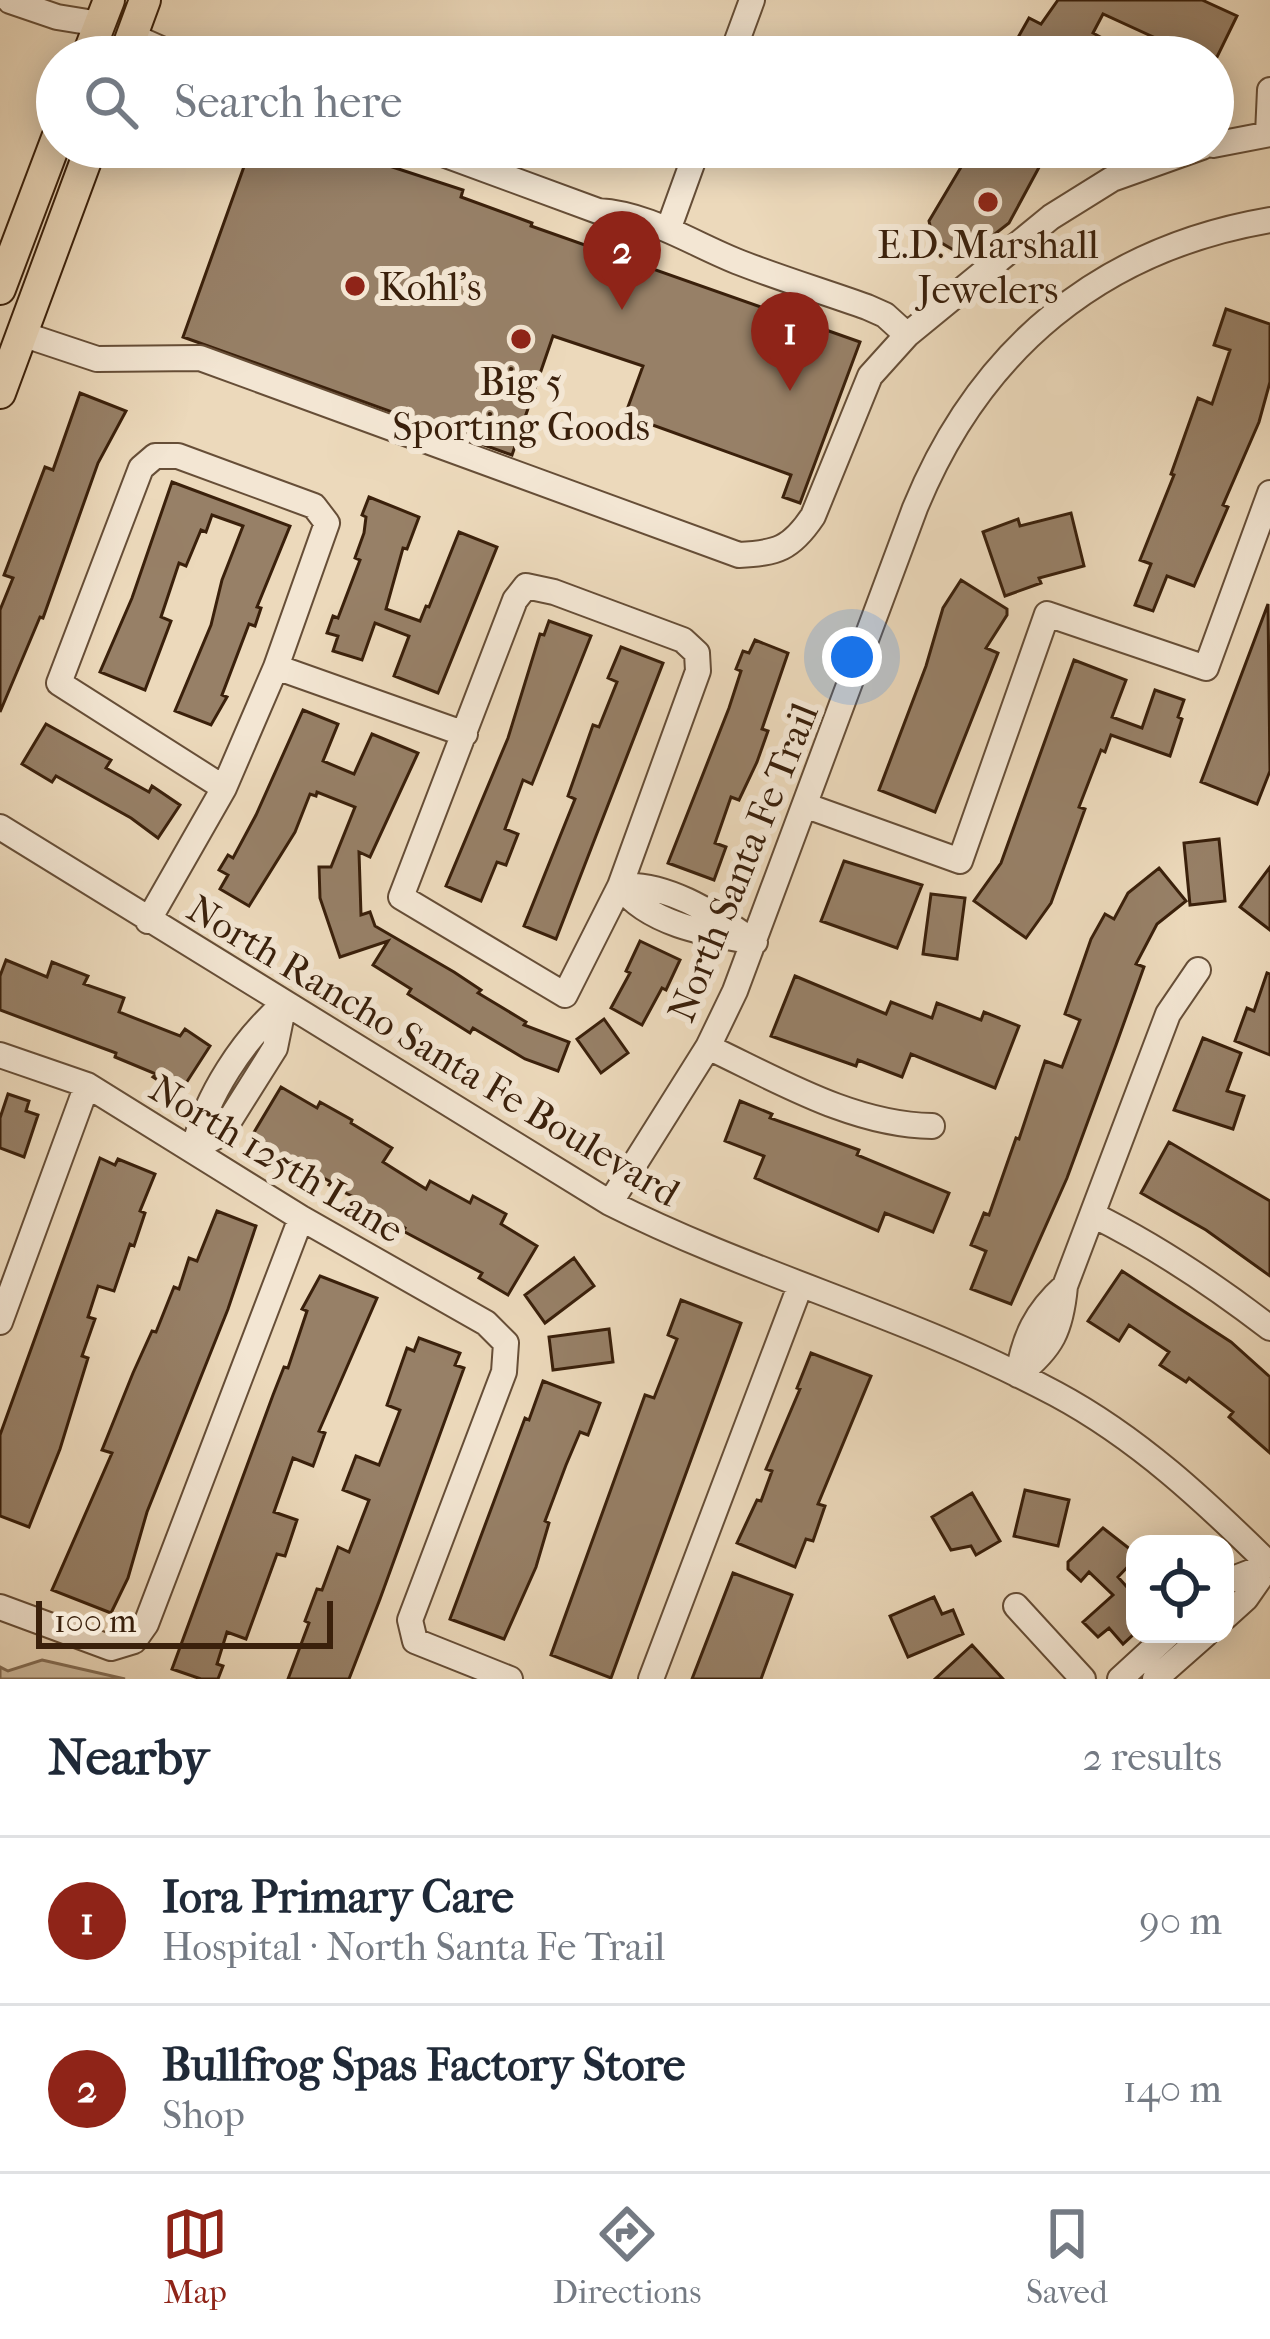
<!DOCTYPE html>
<meta charset="utf-8">
<style>
:root{--surface:#fff;--page:#f6f6f7;--text:#1f2937;--muted:#747a83;--line:#e0e1e3;--accent:#8f2418}
body{margin:0;font-family:"IM FELL French Canon",serif;background:var(--page);color:var(--text)}
.controls{position:absolute;right:36px;bottom:36px;display:grid;overflow:hidden;border-radius:24px;box-shadow:0 6px 30px #0003}
.controls button{width:108px;height:108px;display:grid;place-items:center;padding:0;border:0;border-bottom:3px solid var(--line);background:var(--surface);color:var(--text);font:60px sans-serif}
.scale{position:absolute;left:36px;bottom:30px;width:297px;box-sizing:border-box;padding-left:12px;border:6px solid #3a200b;border-top:0;font-size:33px;line-height:42px;white-space:nowrap;color:#3a200b;-webkit-text-stroke:9px #f3e6d3;paint-order:stroke}
.you{position:absolute;left:852px;top:657px;width:42px;height:42px;margin:-30px;border:9px solid #fff;border-radius:50%;background:#1a73e8;box-shadow:0 0 0 18px #1a73e833}
.badge{display:grid;place-items:center;width:78px;height:78px;border-radius:50%;background:var(--accent);color:#fff;font-size:39px;font-weight:700}
.pin{position:absolute;translate:-50% -99px;filter:drop-shadow(0 3px 6px #0008)}
.pin::after{content:'';position:absolute;top:63px;width:42px;height:36px;background:inherit;clip-path:polygon(0 0,100% 0,50% 100%)}
.list{margin:0;padding:0;list-style:none}
h2{display:flex;justify-content:space-between;align-items:center;height:156px;margin:0;padding:0 48px;font-size:51px}
h2 small{font-size:39px;font-weight:400;color:var(--muted)}
.list li{display:grid;grid-template-columns:78px 1fr auto;gap:36px;align-items:center;box-sizing:border-box;height:168px;padding:0 48px;border-top:3px solid var(--line)}
.list b{display:block;font-size:45px;white-space:nowrap}
.list p{margin:0;font-size:39px;white-space:nowrap;color:var(--muted)}
.list em{font-size:39px;font-style:normal;color:var(--muted)}
.icon{flex:none;width:66px;height:66px;fill:none;stroke:currentColor;stroke-width:2;stroke-linecap:round;stroke-linejoin:round}
.map{position:relative;flex:none;width:1270px;height:1679px;overflow:hidden}
.search{position:absolute;background:var(--surface);box-shadow:0 6px 30px #0003;left:36px;right:36px;top:36px;height:132px;display:flex;align-items:center;gap:30px;box-sizing:border-box;padding:0 42px;border-radius:66px;color:var(--muted);font-size:45px}
.sheet{height:492px;background:var(--surface)}
nav{display:flex;justify-content:space-around;align-items:center;box-sizing:border-box;height:168px;border-top:3px solid var(--line);background:var(--surface);font-size:33px;color:var(--muted)}
nav a{display:grid;justify-items:center;gap:6px}
nav .on{color:var(--accent)}
.map>svg:first-child{display:block}
.green{fill:#ceba9d;stroke:#846d54;stroke-width:3}
.building{fill:#978067;stroke:#3a200b;stroke-width:3}
.lines{fill:none;stroke-linecap:round;stroke-linejoin:round}
.minor-casing{stroke:#664e37;stroke-width:28}
.major-casing{stroke:#3a200b;stroke-width:34}
.minor{stroke:#f3e6d3;stroke-width:24}
.major{stroke:#ecd9bb;stroke-width:30}
.poi-dot{fill:#8f2418;stroke:#f3e6d3;stroke-width:4.5}
.labels{text-anchor:middle;stroke-width:12;stroke-linejoin:round;paint-order:stroke}
.poi-label{font-size:39px;fill:#3a200b;stroke:#f3e6d3}
.street-label{font-size:39px;fill:#3a200b;stroke:#f3e6d3}
</style>
<div class="map">
<svg width="1270" height="1679" viewBox="0 0 1270 1679">
<rect width="100%" height="100%" fill="#ecd9bb"/>
<filter id="stains"><feTurbulence type="fractalNoise" baseFrequency=".00167" numOctaves="4"/><feColorMatrix values="0 0 0 0 .2 0 0 0 0 .09 0 0 0 0 .02 0 0 0 .5 -.17"/></filter>
<radialGradient id="worn" r=".72"><stop offset=".6" stop-color="#630" stop-opacity="0"/><stop offset="1" stop-color="#630" stop-opacity=".3"/></radialGradient>
<path class="green" d="M42 1660 125 1679H0V1667L8 1671Z"/>
<path class="building" d="M1058 0H1202L1237 16 1217 57H1197L1103 14 1093 33 1137 57H1007L1029 18 1041 24Z
M251 147H345L378 159 377 162 463 190 461 197 532 223 531 226 860 342 800 503 783 497 791 475 625 415 643 366 553 336 512 455 183 337Z
M973 147H1050L1009 223 977 248 964 241 957 252 933 238 929 221Z
M1226 309 1270 324V382L1259 422 1223 505 1228 507 1194 586 1167 576 1153 611 1135 605 1151 564 1140 560 1174 475 1171 474 1198 398 1212 404 1230 350 1214 345Z
M80 393 126 411 98 463 43 618 40 617 0 712V610L13 578 4 575 45 467 53 470Z
M172 482 290 526 257 607 261 608 255 626 249 624 222 695 227 697 211 725 175 711 211 625 222 580 243 526 212 515 206 532 201 530 186 566 179 563 161 617 171 621 145 690 100 672 132 598Z
M369 497 419 517 407 549 403 548 386 609 420 621 426 606 429 607 459 532 497 547 438 693 394 676 409 636 375 623 362 660 333 651 338 636 327 633 333 616 338 618 360 560 355 558 364 533 366 517 362 515Z
M1071 513 1084 566 1039 578 1041 583 1005 596 983 532 1018 519 1020 526Z
M961 580 1007 609V615L986 648 998 653 935 812 879 790 926 666 943 608Z
M1268 604 1270 771 1257 804 1201 782Z
M549 621 591 636 532 784 523 780 505 829 518 834 506 865 497 862 481 901 446 886 508 738 540 634 544 635Z
M755 640 788 653 762 729 768 731 757 762 739 800 731 797 715 843 726 847 714 880 668 863 729 708 741 671 736 669 743 651 749 653Z
M621 647 663 663 556 939 524 926 575 799 568 796 593 725 599 727 617 682 608 678Z
M1074 660 1126 680 1112 717 1142 728 1155 690 1184 700 1178 717 1182 719 1170 756 1111 735 1105 752 1101 750 1079 807 1085 809 1051 903 1026 938 974 901 1001 863Z
M303 710 338 724 323 761 354 774 372 734 418 753 370 857 359 852 361 915 370 912 375 926 454 972 481 990 478 993 526 1022 524 1025 569 1042 558 1071 525 1059 473 1028 470 1033 408 994 411 989 373 965 388 941 340 957 320 898 319 867H331L355 807 317 792 316 796 310 794 295 832 249 906 220 889 228 875 219 870 228 855 233 858 256 815Z
M46 724 111 760 106 768 149 792 152 786 180 805 158 838 131 818 56 776 52 782 22 764Z
M1219 839 1225 901 1190 905 1184 843Z
M844 861 922 885 897 948 821 921Z
M1270 867V930L1240 907Z
M1159 868 1186 901 1157 924 1136 964 1144 967 1116 1045 1067 1178 1011 1304 971 1289 986 1251 971 1245 984 1213 989 1215 1016 1138 1019 1139 1045 1061 1062 1067 1080 1020 1065 1014 1091 939 1105 914 1114 919 1128 893Z
M931 894 965 898 957 959 923 954Z
M640 941 680 960 666 990 662 988 642 1025 611 1008 630 973 626 971Z
M6 960 47 977 52 962 88 976 84 984 124 998 119 1012 180 1036 185 1029 210 1046 179 1094 153 1077 156 1074 115 1057 116 1053 0 1010V976Z
M1267 973 1270 974V1055L1235 1041 1247 1008 1254 1011Z
M795 976 886 1014 891 1002 932 1018 937 1003 981 1020 984 1012 1019 1026 995 1088 911 1054 902 1077 858 1060 856 1066 771 1036Z
M604 1019 628 1053 601 1073 577 1039Z
M1203 1038 1241 1053 1227 1091 1244 1096 1233 1129 1174 1110Z
M281 1087 317 1108 320 1102 352 1120 351 1123 392 1148 383 1162 426 1189 430 1181 470 1203 473 1196 506 1214 501 1224 537 1246 508 1295 479 1278 482 1273 403 1231 405 1228 360 1200 329 1185 331 1182 250 1139Z
M8 1094 29 1101 26 1111 38 1115 24 1157 0 1148V1118Z
M740 1101 772 1114 770 1118 859 1150 857 1155 949 1193 933 1232 885 1213 878 1231 755 1178 764 1156 725 1141Z
M1169 1142 1270 1201V1276L1206 1230 1141 1193Z
M100 1158 115 1165 118 1159 155 1174 140 1211 145 1213 134 1246 130 1244 114 1291 98 1286 88 1317 95 1319 82 1356 88 1358 60 1449 29 1527 0 1516V1435Z
M217 1211 256 1226 228 1309 147 1512 128 1578 111 1613 52 1590 112 1453 102 1450 133 1373 152 1331 156 1332 174 1287 179 1289 189 1258 197 1261Z
M574 1258 594 1286 545 1323 525 1295Z
M1122 1271 1231 1342 1270 1377V1453L1229 1417 1233 1412 1189 1378 1186 1382 1160 1365 1169 1352 1129 1325 1119 1341 1088 1321Z
M320 1276 377 1298 319 1431 325 1433 313 1466 293 1458 274 1512 297 1520 285 1556 277 1554 246 1639 227 1632 217 1664 223 1666 218 1679H201L172 1669 273 1395 284 1367 288 1368 307 1311 302 1309Z
M681 1300 741 1323 611 1678 551 1655 645 1395 654 1398 677 1339 668 1335Z
M609 1329 613 1362 553 1370 549 1337Z
M419 1338 460 1353 455 1365 464 1368 380 1599 349 1679H288L309 1623 305 1621 317 1589 322 1590 338 1547 349 1552 369 1500 343 1490 356 1456 379 1465 400 1410 387 1405 407 1348 414 1351Z
M811 1353 871 1376 818 1504 825 1506 813 1541 806 1539 795 1567 737 1543 757 1500 761 1501 772 1471 766 1469 800 1389 797 1388Z
M543 1381 600 1403 588 1435 580 1432 566 1465 545 1521 549 1523 536 1567 504 1639 450 1619 525 1418 529 1420Z
M1025 1490 1069 1500 1058 1546 1014 1536Z
M972 1493 1000 1541 976 1555 971 1546 951 1550 932 1517Z
M1103 1528 1135 1553V1559L1118 1577 1135 1596V1633L1123 1644 1109 1628 1098 1637 1083 1622 1113 1595 1089 1572 1081 1581 1068 1569V1562Z
M733 1573 792 1595 765 1668 761 1679H692Z
M934 1597 942 1614 953 1610 963 1634 908 1657 890 1616Z
M972 1645 1003 1679H935Z"/>
<g class="lines">
<defs>
<path id="minor" d="M10 1 57 17 100 24
M132 36 179 57
M731 57 752 0
M1268 134 1270 90
M1213 145 1270 134
M424 147 598 211C650 214 694 245 741 263 782 279 825 292 867 307L885 315 907 335
M668 230 698 147
M22 334 97 359 200 358 739 555C777 553 791 549 813 516L870 376 907 335 1051 217 1112 179 1202 147
M526 586 554 592 683 640 697 653 698 671 620 886 565 995 401 897 515 600Z
M276 667 465 734
M807 806 960 861 1047 614 1206 668 1270 493
M0 827 610 1203C755 1276 913 1317 1056 1394 1138 1438 1205 1501 1270 1565
M620 886C649 925 709 934 755 942
M620 886C665 882 712 912 748 938
M148 921 224 788 276 667 327 523 314 506 178 456H155L141 468 59 683 224 788
M708 1047C778 1080 853 1125 932 1126
M0 1055 87 1085 301 1218 486 1323 506 1343 504 1372 410 1620 415 1641 510 1679
M194 1148 221 1134 275 1048 284 1004
M194 1148C206 1096 243 1039 284 1004
M610 1203 708 1047 735 991 915 508C980 349 1100 249 1270 220
M1093 1215C1156 1246 1214 1285 1270 1328
M0 1322 87 1085
M1018 1375C1052 1348 1061 1330 1065 1286L1168 1014 1198 970
M1018 1375C1024 1337 1036 1312 1065 1286
M1225 1582 1269 1565
M1016 1606 1083 1679
M0 1607 111 1648 134 1641 146 1624 301 1218
M1225 1617 1246 1598 1269 1565
M651 1679 800 1286
M1120 1679 1169 1634
M1155 1679 1206 1634"/>
<path id="major" d="M87 57 109 0
M124 57 145 0
M0 289 57 138
M0 393 91 147"/>
</defs>
<use href="#minor" class="minor-casing"/>
<use href="#major" class="major-casing"/>
<use href="#minor" class="minor"/>
<use href="#major" class="major"/>
</g>
<g class="poi-dot">
<circle cx="988" cy="202" r="12"/>
<circle cx="355" cy="286" r="12"/>
<circle cx="521" cy="339" r="12"/>
</g>
<g class="labels">
<g class="poi-label">
<text x="988" y="258">E.D. Marshall<tspan x="988" dy="45">Jewelers</tspan></text>
<text x="379" y="300" text-anchor="start">Kohl's</text>
<text x="521" y="395">Big 5<tspan x="521" dy="45">Sporting Goods</tspan></text>
</g>
<g class="street-label">
<text transform="translate(742 862) rotate(-68)" y="14">North Santa Fe Trail</text>
<text transform="translate(434 1050) rotate(31)" y="14">North Rancho Santa Fe Boulevard</text>
<text transform="translate(277 1158) rotate(31)" y="14">North 125th Lane</text>
</g>
</g>
<rect width="100%" height="100%" filter="url(#stains)"/>
<rect width="100%" height="100%" fill="url(#worn)"/>
</svg>
<div class="controls">
<button><svg class="icon" aria-label="locate" viewBox="0 0 24 24"><circle cx="12" cy="12" r="6"/><path d="M12 2v4M12 18v4M2 12h4M18 12h4"/></svg></button>
</div>
<div class="scale">100 m</div>
<div class="you"></div>
<div class="pin badge" style="left:790px;top:391px">1</div>
<div class="pin badge" style="left:622px;top:310px">2</div>
<div class="search"><svg class="icon" aria-label="search" viewBox="0 0 24 24"><circle cx="10" cy="10" r="6"/><path d="M15 15l6 6"/></svg>Search here</div>
</div>
<section class="sheet">
<h2>Nearby<small>2 results</small></h2>
<ul class="list">
<li><span class="badge">1</span><div><b>Iora Primary Care</b><p>Hospital · North Santa Fe Trail</p></div><em>90 m</em></li>
<li><span class="badge">2</span><div><b>Bullfrog Spas Factory Store</b><p>Shop</p></div><em>140 m</em></li>
</ul>
</section>
<nav>
<a class="on"><svg class="icon" aria-label="map" viewBox="0 0 24 24"><path d="M3 6l6-2 6 2 6-2v14l-6 2-6-2-6 2zM9 4v14M15 6v14"/></svg>Map</a>
<a><svg class="icon" aria-label="directions" viewBox="0 0 24 24"><path d="M12 3l9 9-9 9-9-9zM9 14v-3h6M13 9l2 2-2 2"/></svg>Directions</a>
<a><svg class="icon" aria-label="saved" viewBox="0 0 24 24"><path d="M7 4h10v16l-5-4-5 4z"/></svg>Saved</a>
</nav>
